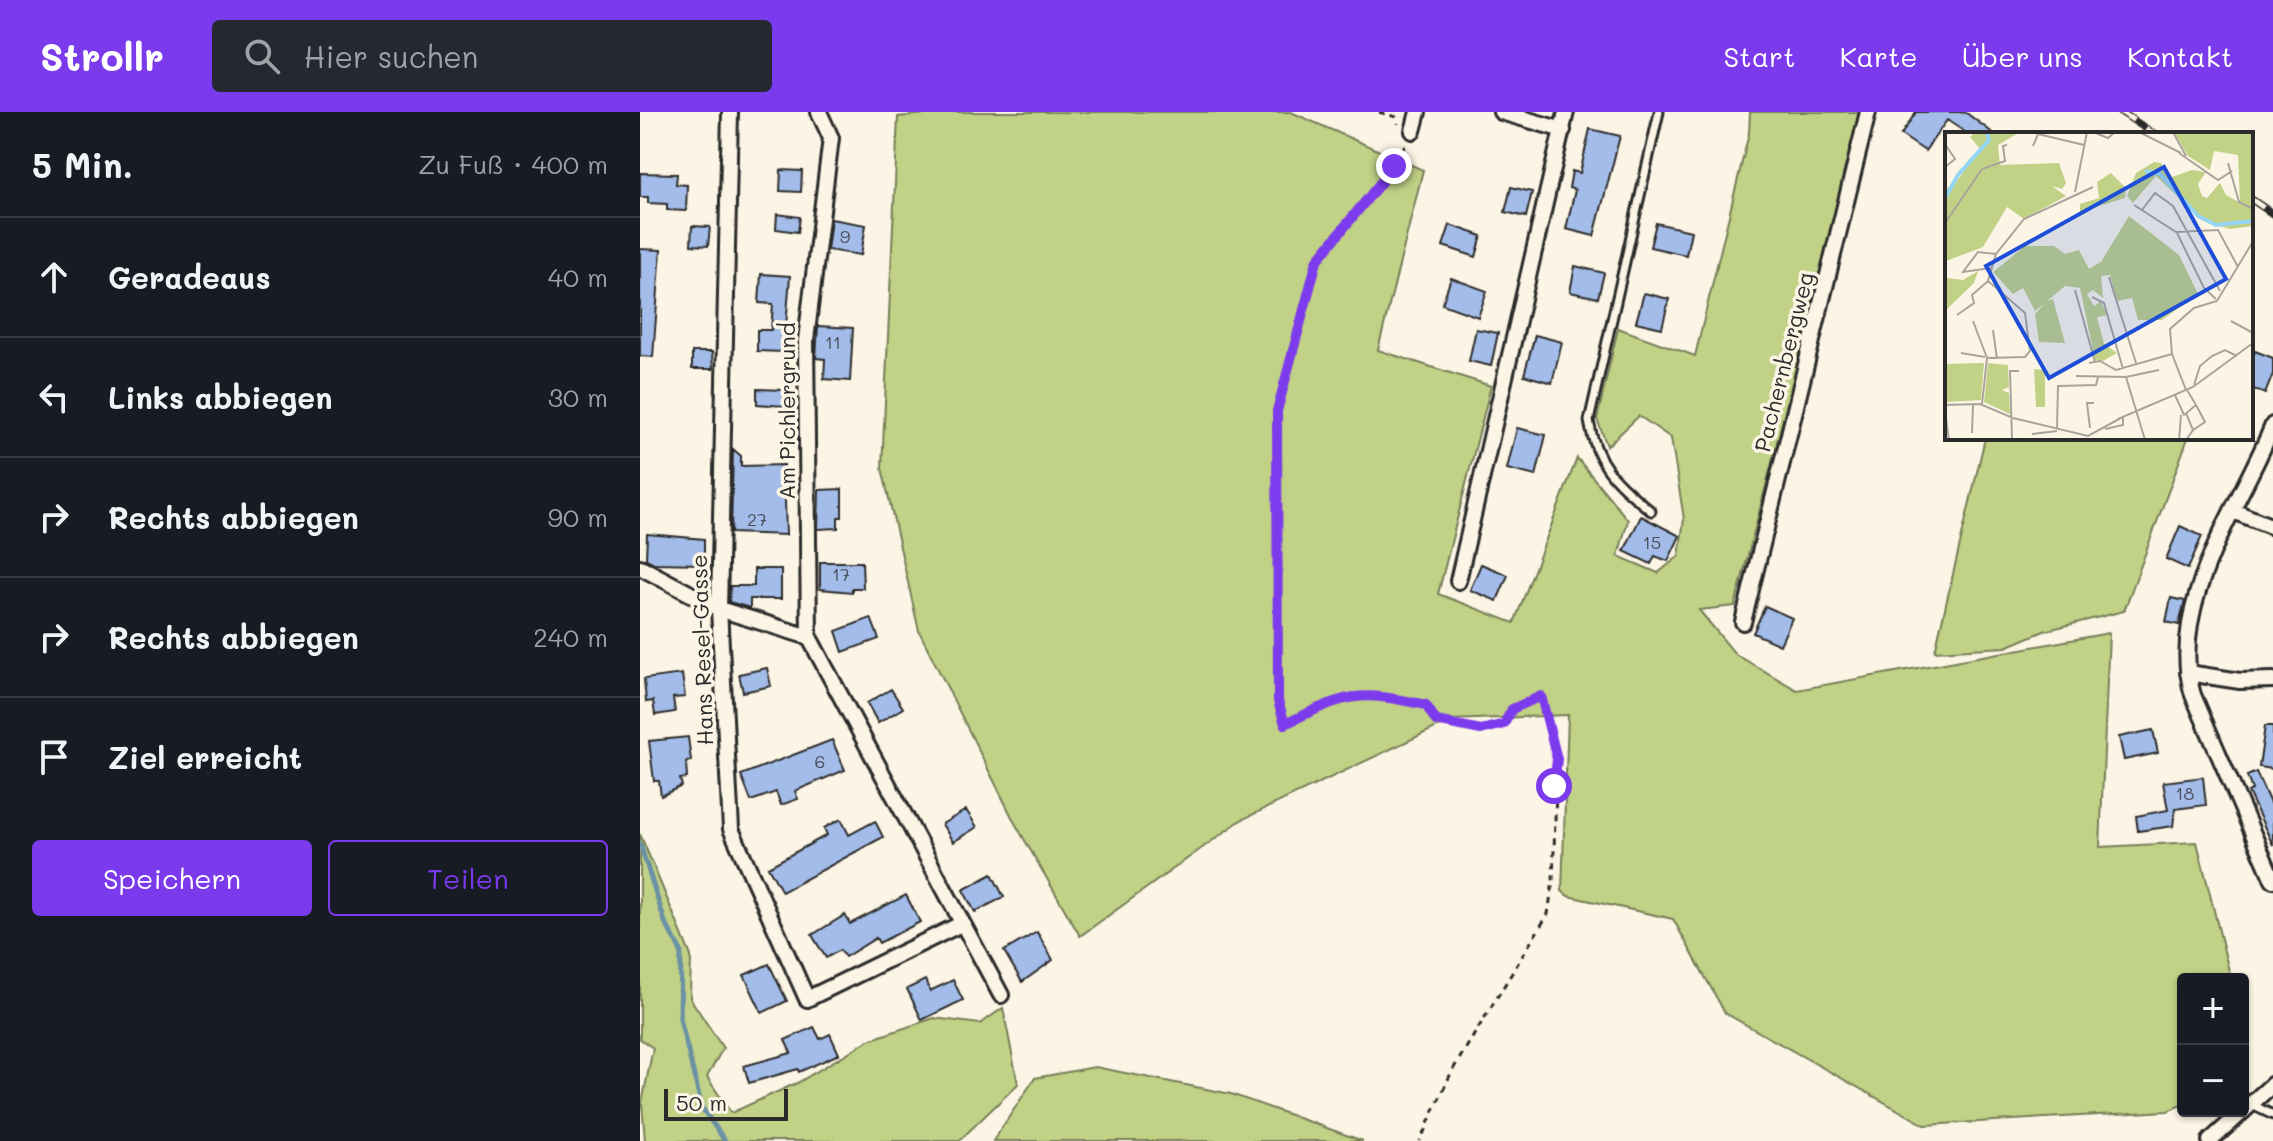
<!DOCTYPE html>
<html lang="de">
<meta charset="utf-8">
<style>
:root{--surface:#171b24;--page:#242831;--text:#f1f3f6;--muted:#9ea1a6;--line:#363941;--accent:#7c3aed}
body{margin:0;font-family:Mali,sans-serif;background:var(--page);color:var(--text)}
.controls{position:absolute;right:24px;bottom:24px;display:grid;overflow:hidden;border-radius:8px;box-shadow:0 2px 6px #0004}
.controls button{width:72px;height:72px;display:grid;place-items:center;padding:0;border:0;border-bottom:2px solid var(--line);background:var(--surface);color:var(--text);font:40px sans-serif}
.scale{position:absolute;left:24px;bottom:20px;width:124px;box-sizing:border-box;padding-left:8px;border:4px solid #2b2b2b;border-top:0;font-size:22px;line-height:28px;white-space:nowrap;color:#2b2b2b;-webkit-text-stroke:6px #fcf5e5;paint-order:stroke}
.stop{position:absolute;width:24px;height:24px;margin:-18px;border:6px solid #7c3aed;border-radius:50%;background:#fff}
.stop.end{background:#7c3aed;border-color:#fff;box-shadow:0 2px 8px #0008}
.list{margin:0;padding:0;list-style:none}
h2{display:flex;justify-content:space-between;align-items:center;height:104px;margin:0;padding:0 32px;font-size:34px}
h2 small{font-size:26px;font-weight:400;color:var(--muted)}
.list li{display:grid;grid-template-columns:52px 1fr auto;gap:24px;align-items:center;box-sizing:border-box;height:120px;padding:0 32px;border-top:2px solid var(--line)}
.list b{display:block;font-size:30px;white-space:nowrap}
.list em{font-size:26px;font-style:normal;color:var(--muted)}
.actions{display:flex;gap:16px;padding:24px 32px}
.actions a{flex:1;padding:18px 0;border:2px solid var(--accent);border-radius:8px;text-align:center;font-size:28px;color:var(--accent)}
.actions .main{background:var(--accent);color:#fff}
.icon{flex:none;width:44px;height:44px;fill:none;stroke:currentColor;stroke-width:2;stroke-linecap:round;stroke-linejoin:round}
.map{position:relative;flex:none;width:1633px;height:1029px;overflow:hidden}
header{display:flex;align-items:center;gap:48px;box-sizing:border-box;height:112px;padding:0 40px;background:var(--accent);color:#fff}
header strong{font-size:38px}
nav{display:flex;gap:44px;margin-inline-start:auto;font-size:28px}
.search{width:560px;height:72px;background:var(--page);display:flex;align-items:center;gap:20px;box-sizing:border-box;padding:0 28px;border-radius:8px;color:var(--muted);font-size:30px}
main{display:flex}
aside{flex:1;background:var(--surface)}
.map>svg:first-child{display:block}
.green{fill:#c1d186;stroke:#767e58;stroke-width:2}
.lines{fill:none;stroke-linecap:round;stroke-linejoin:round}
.stream{stroke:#6a91a4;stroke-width:5}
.building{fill:#a3bce9;stroke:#2b2b2b;stroke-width:2}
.lane-casing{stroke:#2b2b2b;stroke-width:13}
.street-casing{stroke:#2b2b2b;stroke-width:20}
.path{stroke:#2b2b2b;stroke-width:3;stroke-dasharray:6 6;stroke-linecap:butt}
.lane{stroke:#fcf5e5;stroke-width:7}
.street{stroke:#fcf5e5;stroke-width:14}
.rail-casing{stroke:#2b2b2b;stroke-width:8}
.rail{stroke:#fcf5e5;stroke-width:5;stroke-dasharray:15;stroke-linecap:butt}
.route{stroke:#7c3aed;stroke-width:10}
.labels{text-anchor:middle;stroke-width:7;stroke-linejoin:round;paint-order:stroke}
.number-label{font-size:18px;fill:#494f5a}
.street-label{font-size:22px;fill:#2b2b2b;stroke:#fcf5e5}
.inset-river{fill:none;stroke:#94d5f5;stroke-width:4}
.inset-road{fill:none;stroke:#a8a49b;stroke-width:2}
.view{fill:#1d4ed8;fill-opacity:0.15;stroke:#1d4ed8;stroke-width:4}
.inset-edge{fill:none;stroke:#2b2b2b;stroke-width:4}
</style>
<header>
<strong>Strollr</strong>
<div class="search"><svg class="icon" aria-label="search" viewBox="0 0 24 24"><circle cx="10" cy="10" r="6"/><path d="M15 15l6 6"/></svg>Hier suchen</div>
<nav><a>Start</a><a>Karte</a><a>Über uns</a><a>Kontakt</a></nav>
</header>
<main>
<aside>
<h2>5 Min.<small>Zu Fuß · 400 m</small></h2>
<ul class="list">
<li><svg class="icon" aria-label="ahead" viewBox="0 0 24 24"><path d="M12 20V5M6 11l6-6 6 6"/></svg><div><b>Geradeaus</b></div><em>40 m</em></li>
<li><svg class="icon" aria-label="left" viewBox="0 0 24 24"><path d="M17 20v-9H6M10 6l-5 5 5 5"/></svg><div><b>Links abbiegen</b></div><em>30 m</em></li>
<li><svg class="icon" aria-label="right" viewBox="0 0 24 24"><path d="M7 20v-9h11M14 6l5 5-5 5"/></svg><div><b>Rechts abbiegen</b></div><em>90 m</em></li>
<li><svg class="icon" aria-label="right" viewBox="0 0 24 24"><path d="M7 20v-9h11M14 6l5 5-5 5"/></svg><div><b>Rechts abbiegen</b></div><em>240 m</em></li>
<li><svg class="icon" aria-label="arrive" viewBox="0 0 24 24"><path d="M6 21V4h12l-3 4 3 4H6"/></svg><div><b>Ziel erreicht</b></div></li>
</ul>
<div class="actions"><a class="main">Speichern</a><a>Teilen</a></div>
</aside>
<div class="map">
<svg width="1633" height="1029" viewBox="0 0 1633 1029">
<rect width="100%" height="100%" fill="#fcf5e5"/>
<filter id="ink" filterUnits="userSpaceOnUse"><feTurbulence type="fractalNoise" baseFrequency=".0125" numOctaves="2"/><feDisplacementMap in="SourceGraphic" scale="16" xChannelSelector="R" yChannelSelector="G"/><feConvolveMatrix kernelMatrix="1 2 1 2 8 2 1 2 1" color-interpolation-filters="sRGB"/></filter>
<g filter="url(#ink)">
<path class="green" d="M302 0H651L783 58 738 238 851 274 798 482 874 511 937 346 988 408 978 444 1018 461 1039 444 1044 407 1031 326 999 304 967 334 957 307 978 216 1055 244 1109 21 1110 0H1222L1095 494 1059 498 1095 542 1157 578 1469 521 1460 735 1557 730 1591 867H1543V992L1528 999 1285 1013 1085 901 1033 807 928 784 922 779 928 603 812 608 601 708 440 824 376 713 279 519 242 356 258 5Z
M1345 326H1548L1484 499 1404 519 1366 535 1295 539Z
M0 722 51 844 50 886 83 936 67 965 91 1001 159 970 229 928 294 906 340 912 363 896 378 972 319 1029H5L2 991 13 936 0 927Z
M455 955 591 982 723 1029H353L395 966Z"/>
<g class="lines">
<path class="stream" d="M0 732 25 810 41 839 40 907 62 996 85 1029"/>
</g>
<path class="building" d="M1276 0H1325L1354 22H1328L1307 8 1285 39 1261 23Z
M950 17 980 24 954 124 926 117 935 78 929 76 932 59 940 61Z
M141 58 162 59 161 80 140 79Z
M0 61 37 62 36 72 47 73 46 99 27 98V92L8 91V85H0Z
M871 75 892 80 886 105 865 100Z
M137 102 160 105 158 120 136 117Z
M191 107 226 113 221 143 187 138Z
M1016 111 1051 119 1046 143 1010 135Z
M810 113 842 124 836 145 803 134Z
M52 114 70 115 68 134 51 133Z
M0 137 21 138 13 245 0 244Z
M935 154 964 161 958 186 930 180Z
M121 162 150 164 144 240 117 239V218H131L133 192 119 191Z
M811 166 847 179 838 205 802 192Z
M1004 181 1029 187 1022 216 996 210Z
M178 214 213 216 210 269 184 267 185 247 176 246Z
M836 217 858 221 851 254 829 249Z
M895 223 922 230 912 271 884 263Z
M1615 239 1633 246V262L1625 282 1611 276V248Z
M52 240H72L73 257H52Z
M117 277 146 278 145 294 117 292Z
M877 316 906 323 896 364 867 357Z
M93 337 101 344V354L144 353 146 423 91 421Z
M202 377V405H198V416L178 417 179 378Z
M1001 404 1040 424 1028 449 1015 444 1011 452 984 439Z
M1540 414 1562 424 1548 457 1526 447Z
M7 422 64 427V452L14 451 6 447Z
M180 450H222L223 476H212V480L180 477Z
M841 452 868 463 857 489 830 478Z
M114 457H141V487H110V496L89 490 90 474H114Z
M1531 486 1545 489 1539 513 1526 510Z
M1125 494 1152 506 1140 533 1113 521Z
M231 506 239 527 203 540 196 519Z
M127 556 131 574 103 580 99 562Z
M42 562 45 585 33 586 35 600 15 603 13 589 6 590 4 567Z
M251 577 263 596 238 611 227 591Z
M1625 614H1633V657L1619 655Z
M1513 618 1518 641 1484 648 1479 625Z
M48 625 51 649 46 650 47 666 40 667 42 674 21 684 19 669H14L9 629Z
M192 628 205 658 155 679 158 687 141 693 136 680 111 689 101 663Z
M1616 660 1633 698V733L1608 680 1612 678 1607 664Z
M1563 665 1566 693 1535 697 1533 714 1498 719 1496 704 1528 698 1523 670Z
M326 698 337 715 313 730 302 712Z
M201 707 209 723 235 709 243 725 142 780 128 755 187 723 184 716Z
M352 762 364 785 335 800 323 778Z
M266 783 280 810 239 831 236 826 205 845 200 838 186 846 172 823 205 803 210 812Z
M397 820 413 848 382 870 364 839Z
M129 852 147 889 122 901 104 863Z
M285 868 290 879 313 868 323 888 282 908 267 877Z
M174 915 180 927 190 922 199 942 159 960 158 957 109 971 104 954 151 941 145 928Z"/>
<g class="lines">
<defs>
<path id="lane" d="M1011 399C976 370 957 355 949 309L1019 0
M1612 993 1633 1003"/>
<path id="street" d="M90 0 79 497 91 717 167 887 321 812
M861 0 923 18
M773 19 778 0
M1633 313C1601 393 1526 493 1553 583L1633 768
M1593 399 1633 415
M0 455 79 497 169 525 361 883
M818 469 926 0
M1103 510 1228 0
M169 525 166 228 191 26 179 0
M1548 561 1600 569 1633 568
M1570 1029 1633 972"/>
</defs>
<use href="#lane" class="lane-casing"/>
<use href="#street" class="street-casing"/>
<path class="path" d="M739 0 756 5 758 12
M765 33 754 54 677 149 637 299 638 589 645 612C709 581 716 578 786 593L796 609 841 618 864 612 872 597 901 584 917 647 913 769 908 802 812 959 780 1029"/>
<use href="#lane" class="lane"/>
<use href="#street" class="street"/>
<defs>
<path id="rail" d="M1481 0 1514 22
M1611 87 1633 102"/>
</defs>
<use href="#rail" class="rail-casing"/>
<use href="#rail" class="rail"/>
</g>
</g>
<g class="lines" filter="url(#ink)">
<path class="route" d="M754 54 677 149 637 299 638 589 645 612C709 581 716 578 786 593L796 609 841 618 864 612 872 597 901 584 917 647 914 674"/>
</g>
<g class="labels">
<g class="number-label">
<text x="205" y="131">9</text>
<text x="193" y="237">11</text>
<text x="117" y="414">27</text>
<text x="1012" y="437">15</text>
<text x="201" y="469">17</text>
<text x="180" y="656">6</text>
<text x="1545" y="688">18</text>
</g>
<g class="street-label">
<text transform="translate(1144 250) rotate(-76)" y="8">Pachernbergweg</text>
<text transform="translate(147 299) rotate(-90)" y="8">Am Pichlergrund</text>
<text transform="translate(62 538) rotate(-92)" y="8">Hans Resel-Gasse</text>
</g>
</g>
<g transform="translate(1305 20)">
<rect width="308" height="308" fill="#fcf5e5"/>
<path d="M30 0H75L53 13 55 33 114 31 121 51 117 57 107 54 121 64 79 87 62 75 38 115 1 129 2 146 18 148 33 139 29 151 0 179V55L7 56 35 17 25 5ZM229 0H308V77L295 71 293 23 269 19 265 38 243 24ZM209 30 216 31 224 46 247 38 261 40 253 52 257 64 262 66 275 51 281 63 308 78V94L285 97 258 89 211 44 188 71 182 64 191 41ZM166 41 181 56 180 66 135 80V72L154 66 152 50ZM184 84 234 123 253 162 217 188H193L187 166 172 169 165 143 156 144 158 166 148 158 142 162 149 174 156 169 162 183 152 185 159 212 172 221 158 229 150 228 135 156 120 154 102 169 108 167 120 211 94 210 90 182 99 172 90 179 78 156 68 162 48 140 80 114H109L120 122 134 118 144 137 156 130ZM39 231 36 268 0 270V232ZM43 231 63 233 64 255 57 258 64 261 65 282 39 270ZM89 237 100 238V275H91Z" fill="#c1d186"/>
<path class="inset-river" d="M200 39 215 42 253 84 271 93 308 89M0 66 13 43 44 8 42 0"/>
<path class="inset-road" d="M148 0 163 6 170 0M194 0 236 21M228 0 241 24M0 12 10 27 0 35M88 14 93 2 139 13M234 21 273 48 287 39M283 31 294 70 308 77M130 60 142 0M189 73 231 100 273 98 293 135M197 78 210 61 228 74 275 159M0 91 37 37 60 29 58 14 62 13M232 101 259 156 271 167M46 136 18 140 33 120 51 122M164 145 191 231M130 158 150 230M147 165 159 171 178 237M12 183 29 171 27 163 43 149M28 189 42 226M286 189 308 201M48 198 52 227M16 221 40 225M144 231 155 229 171 238 227 222M131 244 181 245 200 308M181 245 214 238M249 253 255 234 267 224 280 218 292 224M241 258 227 222 225 197 249 176 272 169 307 111M230 263 239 283 251 273 242 258M37 272 42 226 80 225 85 219 80 181 43 149 51 122 79 87 148 55M0 273 35 272 68 286 143 304 176 286M0 279 4 308M173 287 248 255 308 211M145 296 142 271H149M112 297 113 254 151 253 153 245M160 297 178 293V286M248 298 260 290 251 273M27 301 28 273M87 302 112 299M67 308 65 239H74M234 308 236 283M241 308 248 298 241 281"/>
<path class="view" d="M219 35 281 147 104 246 41 134Z"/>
<rect width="308" height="308" class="inset-edge"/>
</g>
</svg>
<div class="controls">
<button>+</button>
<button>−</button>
</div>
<div class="scale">50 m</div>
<div class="stop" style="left:914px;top:674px"></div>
<div class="stop end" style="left:754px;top:54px"></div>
</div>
</main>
